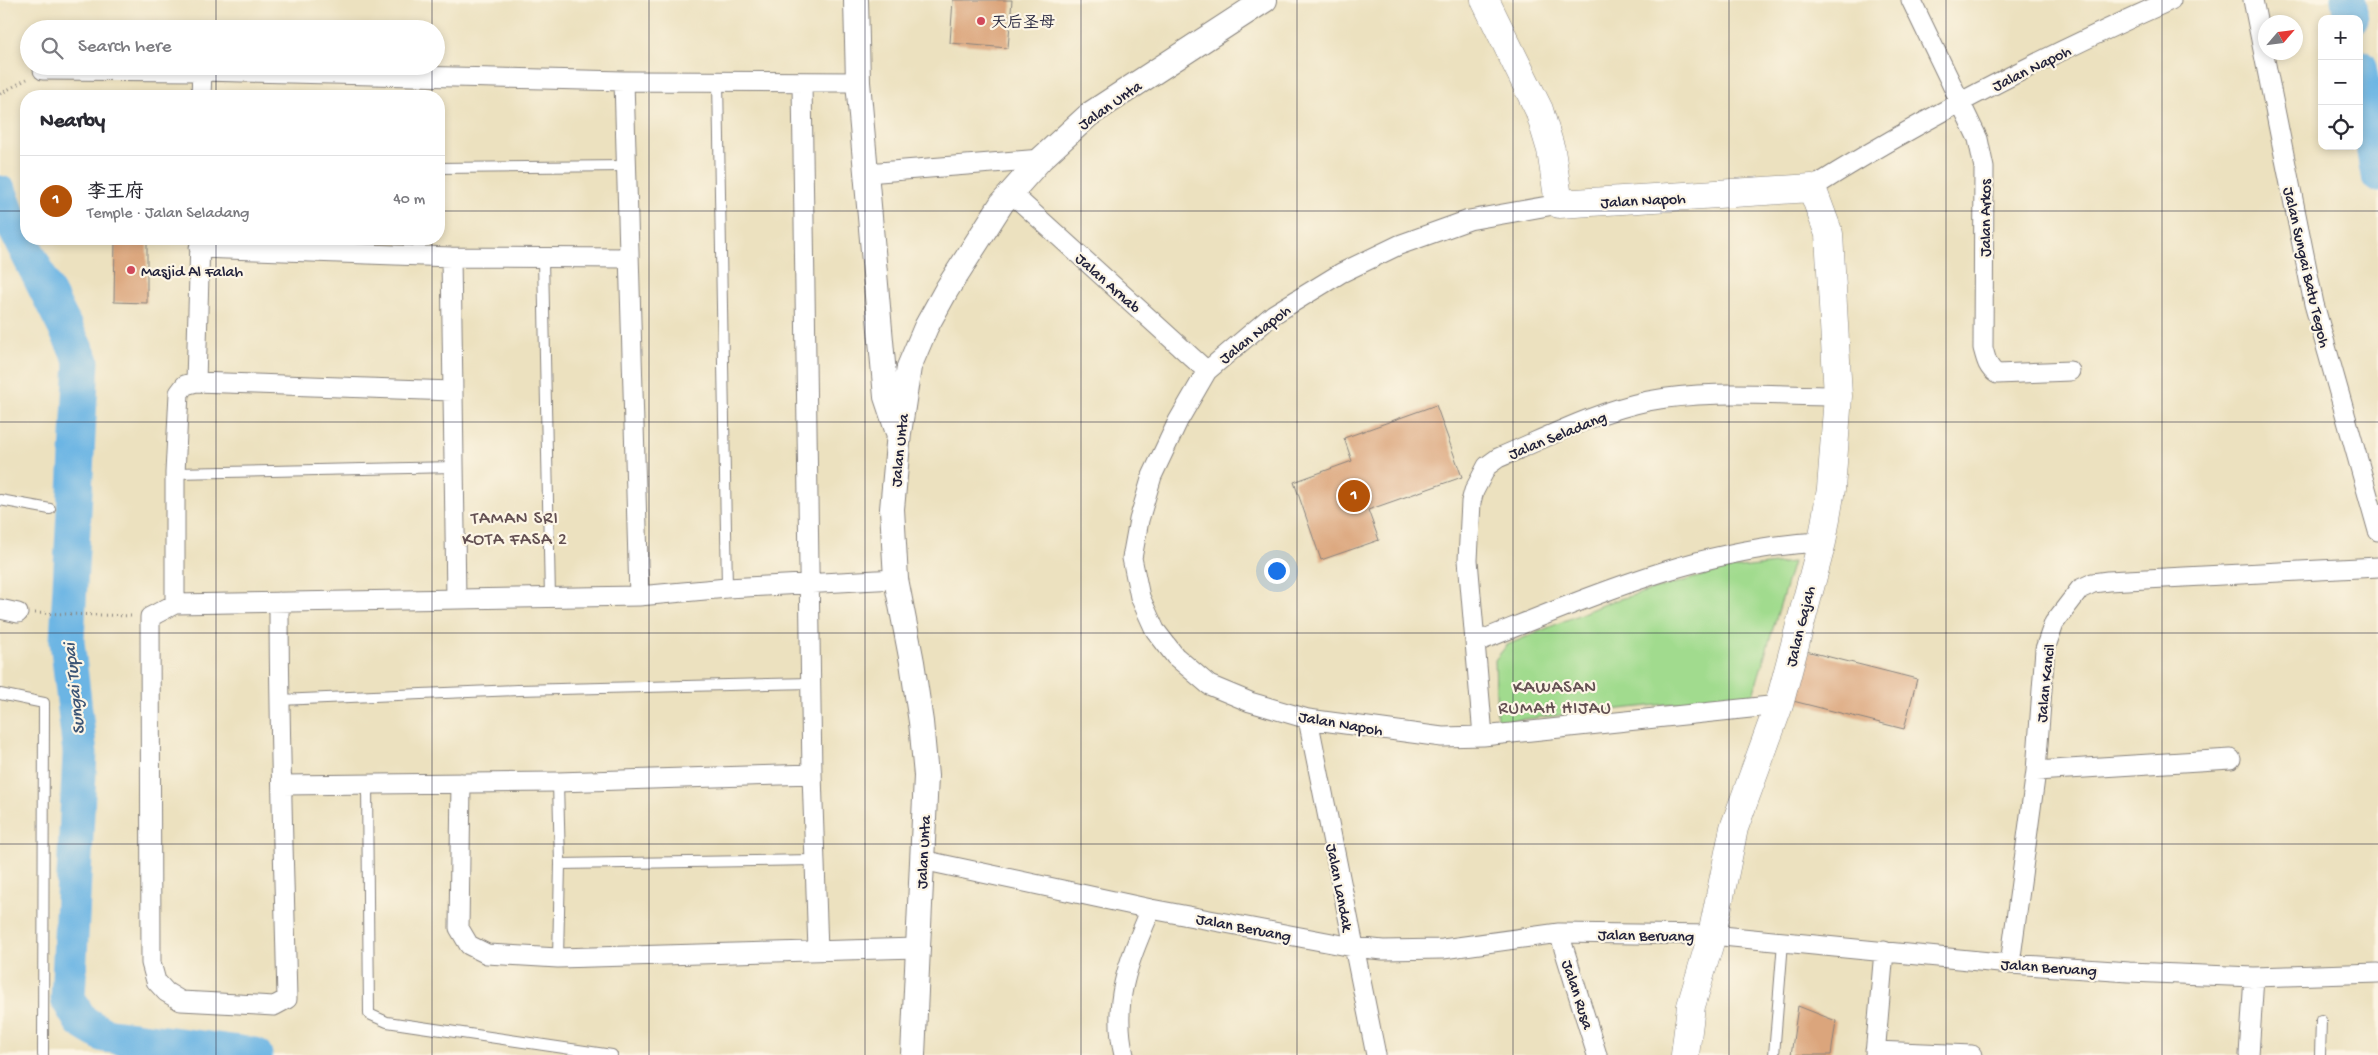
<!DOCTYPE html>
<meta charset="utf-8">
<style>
:root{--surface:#fff;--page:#f7f7f7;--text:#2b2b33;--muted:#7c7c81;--line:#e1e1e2;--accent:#b45309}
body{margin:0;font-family:"Gochi Hand","LXGW WenKai TC",sans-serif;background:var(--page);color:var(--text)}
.controls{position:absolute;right:15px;top:15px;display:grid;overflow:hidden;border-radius:10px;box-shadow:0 2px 8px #0003}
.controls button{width:45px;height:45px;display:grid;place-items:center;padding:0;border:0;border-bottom:1px solid var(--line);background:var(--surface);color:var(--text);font:25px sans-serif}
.compass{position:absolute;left:2258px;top:15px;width:45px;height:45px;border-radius:50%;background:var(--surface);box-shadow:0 2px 8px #0003;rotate:62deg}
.you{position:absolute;left:1276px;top:570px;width:18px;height:18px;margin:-12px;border:4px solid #fff;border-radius:50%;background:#1a73e8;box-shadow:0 0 0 8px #1a73e833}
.badge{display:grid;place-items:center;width:32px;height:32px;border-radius:50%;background:var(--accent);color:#fff;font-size:16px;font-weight:700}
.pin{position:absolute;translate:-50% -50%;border:2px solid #fff;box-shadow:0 1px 5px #0006}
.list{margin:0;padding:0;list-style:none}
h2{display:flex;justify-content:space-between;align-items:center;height:65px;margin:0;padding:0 20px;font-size:21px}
h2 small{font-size:16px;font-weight:400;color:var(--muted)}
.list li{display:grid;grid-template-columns:32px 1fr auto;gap:15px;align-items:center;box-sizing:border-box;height:90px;padding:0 20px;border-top:1px solid var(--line)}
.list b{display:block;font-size:19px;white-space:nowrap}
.list p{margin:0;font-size:16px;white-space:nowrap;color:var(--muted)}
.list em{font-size:16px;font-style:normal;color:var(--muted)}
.icon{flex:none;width:28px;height:28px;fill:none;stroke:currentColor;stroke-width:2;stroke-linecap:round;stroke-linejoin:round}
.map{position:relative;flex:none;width:2378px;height:1055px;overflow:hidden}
.search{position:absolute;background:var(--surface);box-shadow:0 2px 8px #0003;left:20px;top:20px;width:425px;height:55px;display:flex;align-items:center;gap:12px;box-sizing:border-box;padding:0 18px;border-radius:28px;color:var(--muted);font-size:19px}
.panel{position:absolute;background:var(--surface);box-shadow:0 2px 8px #0003;left:20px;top:90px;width:425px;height:155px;border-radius:20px}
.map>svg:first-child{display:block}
.green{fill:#a1db8e;stroke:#627e64}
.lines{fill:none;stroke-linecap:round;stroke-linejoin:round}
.river{stroke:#6cb5e4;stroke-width:35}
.building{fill:#dba57c}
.service-casing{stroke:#87827d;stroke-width:12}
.minor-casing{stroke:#87827d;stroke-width:21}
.tertiary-casing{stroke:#87827d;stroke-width:26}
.secondary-casing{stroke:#87827d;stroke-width:29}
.path{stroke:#87827d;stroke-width:3;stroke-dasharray:1 4;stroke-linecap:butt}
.service{stroke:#fff;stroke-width:10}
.minor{stroke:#fff;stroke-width:19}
.tertiary{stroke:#fff;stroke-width:24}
.secondary{stroke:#fff;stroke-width:28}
.grid{fill:none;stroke:#22223b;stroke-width:1;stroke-opacity:0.55}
.poi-dot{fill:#d1495b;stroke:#fcf5e5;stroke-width:2}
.labels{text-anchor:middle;stroke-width:4.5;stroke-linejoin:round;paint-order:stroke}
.poi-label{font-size:16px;fill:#22223b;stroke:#fcf5e5;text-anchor:start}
.street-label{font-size:16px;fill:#22223b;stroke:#fcf5e5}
.neighbourhood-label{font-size:18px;letter-spacing:1px;fill:#635052;stroke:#fcf5e5}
.water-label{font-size:18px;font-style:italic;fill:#3c5576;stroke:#fcf5e5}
</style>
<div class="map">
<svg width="2378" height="1055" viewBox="0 0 2378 1055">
<rect width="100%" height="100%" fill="#fcf5e5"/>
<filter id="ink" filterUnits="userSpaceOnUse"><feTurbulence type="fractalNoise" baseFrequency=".02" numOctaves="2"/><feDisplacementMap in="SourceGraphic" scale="10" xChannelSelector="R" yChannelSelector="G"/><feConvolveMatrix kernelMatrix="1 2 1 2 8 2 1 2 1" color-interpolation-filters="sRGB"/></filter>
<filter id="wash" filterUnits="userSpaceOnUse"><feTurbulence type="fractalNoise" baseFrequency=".0096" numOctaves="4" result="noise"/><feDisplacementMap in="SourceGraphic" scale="20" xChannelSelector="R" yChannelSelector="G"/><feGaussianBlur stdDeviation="1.12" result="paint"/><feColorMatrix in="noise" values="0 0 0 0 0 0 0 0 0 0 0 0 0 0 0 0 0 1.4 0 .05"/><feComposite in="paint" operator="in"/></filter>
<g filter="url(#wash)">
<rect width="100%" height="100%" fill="#ece1bf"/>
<path class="green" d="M1793 562 1753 695 1497 722 1495 660 1507 645 1609 602 1723 570Z"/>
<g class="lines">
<path class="river" d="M2348 0 2351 19
M2359 67 2378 175
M0 193 8 214 82 361 67 641 80 753 68 999 81 1021 104 1035 255 1055"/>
</g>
<g id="blocks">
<path class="building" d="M953 0H1012L1008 48 950 43Z
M115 239H147V303L114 302Z
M1436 405 1462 477 1368 510 1379 540 1321 560 1294 482 1352 461 1344 438Z
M1802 650 1917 679 1904 729 1789 700Z
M1798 1006 1836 1021 1831 1055H1791Z"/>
</g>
</g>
<g filter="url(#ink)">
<use href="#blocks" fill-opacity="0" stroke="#87827d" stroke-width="1"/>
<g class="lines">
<defs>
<path id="service" d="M718 81 727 588
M439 168 626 166
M543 259 550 598
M175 473 455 467
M0 500 50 509
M0 694 44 703 43 1055
M279 700 518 690 812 683
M367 784 369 1014 387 1022 612 1055
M560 864 814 860
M558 958 560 864 558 782
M1774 1055 1783 942
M2320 1055 2321 1020"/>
<path id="minor" d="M1911 0 1978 139 1984 168 1983 348C1986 359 1987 367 1997 374L2070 371
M2253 0 2314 304 2378 531
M43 70 202 71 624 81 858 82
M624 81 639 596
M802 84 812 774 818 951
M201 96 202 71
M867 173 1041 159
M1812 188C1926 116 2048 55 2171 0
M1011 193 1207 371
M1559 204 1469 220 1399 245 1341 273 1274 314 1207 371 1178 421 1152 476 1139 520 1132 558 1140 597 1155 630 1175 656 1209 685 1250 702 1308 719 1442 737 1483 736 1779 705
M199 248 451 257 629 258
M451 257 456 599
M196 382 452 391
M279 602C279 735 284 867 287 999L274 1006 181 1001 166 992 156 981 151 963 150 617 175 604 639 596 727 588 896 579
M175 604V473L179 393 185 385 196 382 200 239
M0 609 18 613
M1477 642C1588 598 1700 547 1822 542
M1308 719 1376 1055
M1483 736 1468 560 1471 502 1474 491 1487 466 1498 458C1548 437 1595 412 1648 401 1709 389 1775 396 1838 396
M2036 771 2231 759
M461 783 459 928 469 945 487 954 558 958 917 948
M283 785 558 782 812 774
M922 860 1151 909 1353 947 1383 950 1443 949 1559 933 1712 935 2010 964 2129 972 2254 977 2378 973
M1559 933 1597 1055
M2010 964 2036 771 2045 649 2054 623 2080 589 2093 583 2108 581 2378 567
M1875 1051 1972 1055
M1124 1055C1111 1000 1130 959 1151 909
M1875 1055 1884 951
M2249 1055 2254 977"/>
<path id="tertiary" d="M856 0 858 82 886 397 897 430
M913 1055 926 776 921 722 912 662 896 579 892 509 899 433 909 367 926 327 947 289 1002 203 1041 159 1090 114 1265 0"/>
<path id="secondary" d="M1485 0 1539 110 1551 150 1559 204 1812 188 1829 234 1838 396 1831 489 1822 542 1779 705 1734 828 1712 935 1691 1006 1685 1055"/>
</defs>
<use href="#service" class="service-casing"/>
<use href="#minor" class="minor-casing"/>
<use href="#tertiary" class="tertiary-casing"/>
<use href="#secondary" class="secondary-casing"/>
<path class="path" d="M0 94 27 79
M35 613 132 616"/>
<use href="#service" class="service"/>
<use href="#minor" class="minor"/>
<use href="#tertiary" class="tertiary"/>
<use href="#secondary" class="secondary"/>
</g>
</g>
<path class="grid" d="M216 0V29M432 0V29M649 0V1055M865 0V1055M1081 0V1055M1297 0V1055M1513 0V1055M1729 0V1055M1946 0V1055M2162 0V1055M216 66V96M432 66V96M0 211H26M439 211H2378M216 239V1055M432 239V1055M0 422H2378M0 633H2378M0 844H2378"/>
<g class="poi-dot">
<circle cx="981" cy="21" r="5"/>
<circle cx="131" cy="270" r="5"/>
</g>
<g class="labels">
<g class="poi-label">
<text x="991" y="27">天后圣母</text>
<text x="141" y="276">Masjid Al Falah</text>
</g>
<g class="street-label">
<text transform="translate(2031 67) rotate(-26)" y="6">Jalan Napoh</text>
<text transform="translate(1109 104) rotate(-35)" y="6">Jalan Unta</text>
<text transform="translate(1643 199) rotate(-3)" y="6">Jalan Napoh</text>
<text transform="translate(1984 218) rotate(-90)" y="6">Jalan Arkos</text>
<text transform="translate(2308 267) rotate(77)" y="6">Jalan Sungai Batu Tegoh</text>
<text transform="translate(1109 282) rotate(42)" y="6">Jalan Arnab</text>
<text transform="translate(1254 333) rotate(-38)" y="6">Jalan Napoh</text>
<text transform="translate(1557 434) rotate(-22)" y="6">Jalan Seladang</text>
<text transform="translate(898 450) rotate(-84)" y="6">Jalan Unta</text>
<text transform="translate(1799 626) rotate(-76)" y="6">Jalan Gajah</text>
<text transform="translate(2044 683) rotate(-84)" y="6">Jalan Kancil</text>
<text transform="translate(1341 722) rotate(10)" y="6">Jalan Napoh</text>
<text transform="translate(922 852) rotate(-87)" y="6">Jalan Unta</text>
<text transform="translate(1341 887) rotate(79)" y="6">Jalan Landak</text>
<text transform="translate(1244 926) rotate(11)" y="6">Jalan Beruang</text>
<text transform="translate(1646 934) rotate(1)" y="6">Jalan Beruang</text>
<text transform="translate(2049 966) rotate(4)" y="6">Jalan Beruang</text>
<text transform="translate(1579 994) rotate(72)" y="6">Jalan Rusa</text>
</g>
<g class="neighbourhood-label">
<text x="515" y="523">TAMAN SRI<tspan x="515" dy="21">KOTA FASA 2</tspan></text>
<text x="1555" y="692">KAWASAN<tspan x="1555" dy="21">RUMAH HIJAU</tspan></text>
</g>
<g class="water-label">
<text transform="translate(73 689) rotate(-96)" y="6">Sungai Tupai</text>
</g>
</g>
</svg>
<div class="controls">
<button>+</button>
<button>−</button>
<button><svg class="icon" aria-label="locate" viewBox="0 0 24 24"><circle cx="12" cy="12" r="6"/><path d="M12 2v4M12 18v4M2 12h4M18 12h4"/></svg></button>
</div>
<svg class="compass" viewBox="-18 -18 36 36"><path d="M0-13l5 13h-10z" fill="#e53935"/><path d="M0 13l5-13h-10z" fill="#7c7c81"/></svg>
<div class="you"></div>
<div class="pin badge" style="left:1354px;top:496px">1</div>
<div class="search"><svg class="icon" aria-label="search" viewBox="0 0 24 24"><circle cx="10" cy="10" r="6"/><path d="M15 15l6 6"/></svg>Search here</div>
<section class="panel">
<h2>Nearby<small></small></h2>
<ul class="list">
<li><span class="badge">1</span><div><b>李王府</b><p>Temple · Jalan Seladang</p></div><em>40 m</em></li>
</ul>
</section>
</div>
